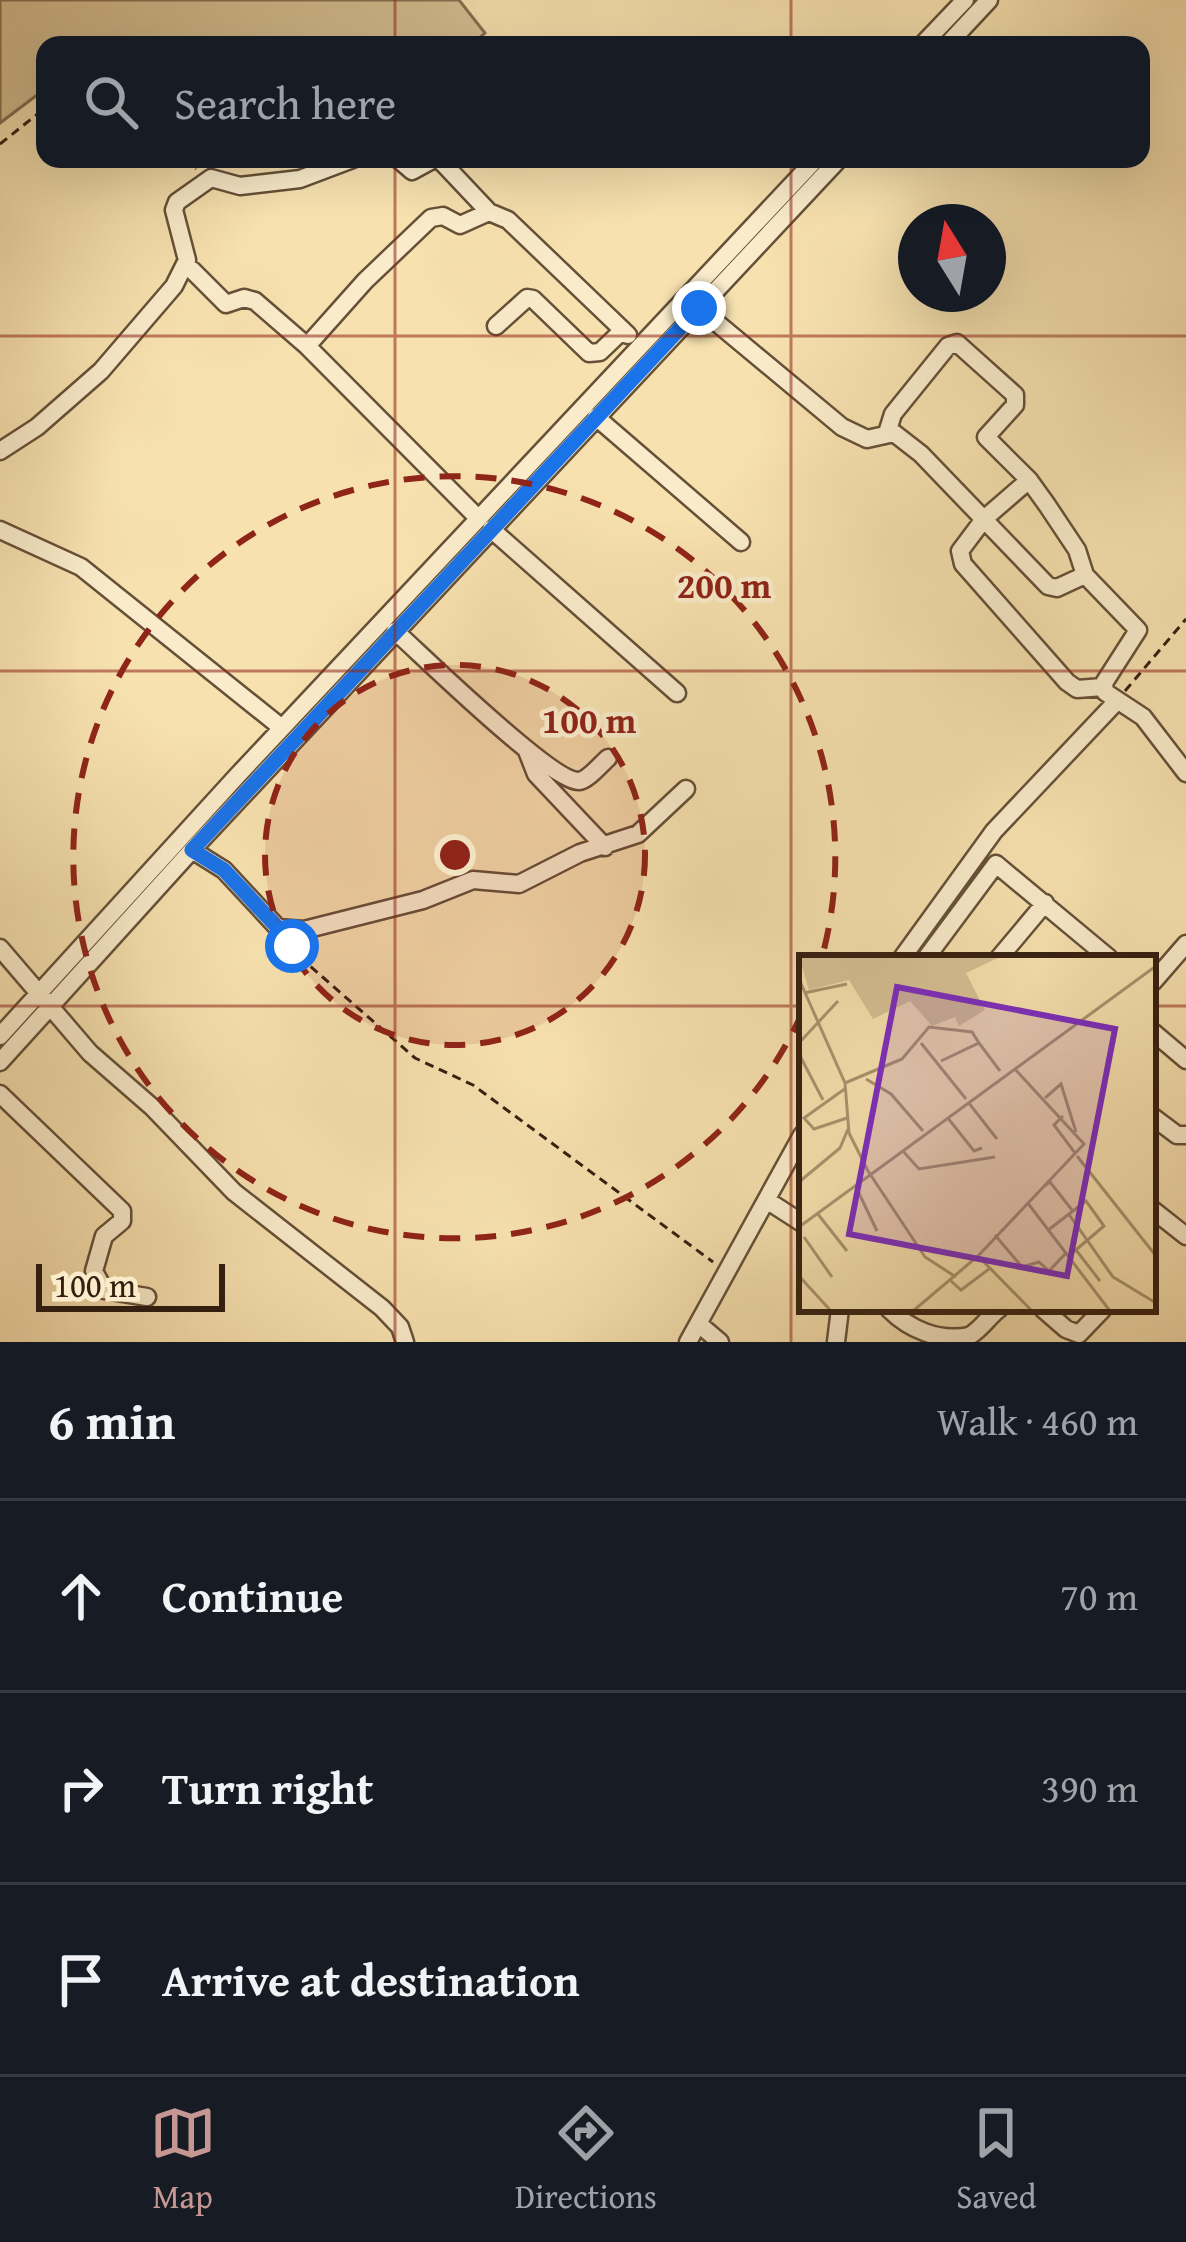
<!DOCTYPE html>
<meta charset="utf-8">
<style>
:root{--surface:#171b24;--page:#20242c;--text:#f1f3f6;--muted:#9ea1a6;--line:#363941;--accent:#c59692}
body{margin:0;font-family:"Gentium Book Plus",serif;background:var(--page);color:var(--text)}
.compass{position:absolute;left:898px;top:204px;width:108px;height:108px;border-radius:50%;background:var(--surface);box-shadow:0 12px 48px #0002;rotate:349deg}
.scale{position:absolute;left:36px;bottom:30px;width:189px;box-sizing:border-box;padding-left:12px;border:6px solid #351f10;border-top:0;font-size:33px;line-height:42px;white-space:nowrap;color:#351f10;-webkit-text-stroke:9px #faeccb;paint-order:stroke}
.stop{position:absolute;width:36px;height:36px;margin:-27px;border:9px solid #1a73e8;border-radius:50%;background:#fff}
.stop.end{background:#1a73e8;border-color:#fff;box-shadow:0 3px 12px #0008}
.list{margin:0;padding:0;list-style:none}
h2{display:flex;justify-content:space-between;align-items:center;height:156px;margin:0;padding:0 48px;font-size:51px}
h2 small{font-size:39px;font-weight:400;color:var(--muted)}
.list li{display:grid;grid-template-columns:78px 1fr auto;gap:36px;align-items:center;box-sizing:border-box;height:192px;padding:0 48px;border-top:3px solid var(--line)}
.list b{display:block;font-size:45px;white-space:nowrap}
.list em{font-size:39px;font-style:normal;color:var(--muted)}
.icon{flex:none;width:66px;height:66px;fill:none;stroke:currentColor;stroke-width:2;stroke-linecap:round;stroke-linejoin:round}
.map{position:relative;flex:none;width:1186px;height:1342px;overflow:hidden}
.search{position:absolute;background:var(--surface);box-shadow:0 12px 48px #0002;left:36px;right:36px;top:36px;height:132px;display:flex;align-items:center;gap:30px;box-sizing:border-box;padding:0 42px;border-radius:24px;color:var(--muted);font-size:45px}
.sheet{height:732px;background:var(--surface)}
nav{display:flex;justify-content:space-around;align-items:center;box-sizing:border-box;height:168px;border-top:3px solid var(--line);background:var(--surface);font-size:33px;color:var(--muted)}
nav a{display:grid;justify-items:center;gap:6px}
nav .on{color:var(--accent)}
.map>svg:first-child{display:block}
.green{fill:#d6c094;stroke:#867052;stroke-width:3}
.lines{fill:none;stroke-linecap:round;stroke-linejoin:round}
.minor-casing{stroke:#665038;stroke-width:21}
.path{stroke:#351f10;stroke-width:3;stroke-dasharray:9 6;stroke-linecap:butt}
.minor{stroke:#faeccb;stroke-width:16}
.route{stroke:#1a73e8;stroke-width:15}
.grid{fill:none;stroke:#8f2418;stroke-width:3;stroke-opacity:0.55}
.ring{fill:none;stroke:#8f2418;stroke-width:6;stroke-dasharray:21 15}
.inset-road{fill:none;stroke:#a9936f;stroke-width:3}
.view{fill:#7b2cbf;fill-opacity:0.15;stroke:#7b2cbf;stroke-width:6}
.inset-edge{fill:none;stroke:#351f10;stroke-width:6}
.centre{fill:#8f2418;stroke:#faeccb;stroke-width:6}
.ring-label{font-size:36px;text-anchor:middle;font-weight:bold;fill:#8f2418;stroke:#faeccb;stroke-width:9;stroke-linejoin:round;paint-order:stroke}
</style>
<div class="map">
<svg width="1186" height="1342" viewBox="0 0 1186 1342">
<rect width="100%" height="100%" fill="#f7e1af"/>
<filter id="stains"><feTurbulence type="fractalNoise" baseFrequency=".00167" numOctaves="4"/><feColorMatrix values="0 0 0 0 .2 0 0 0 0 .09 0 0 0 0 .02 0 0 0 .5 -.17"/></filter>
<radialGradient id="worn" r=".72"><stop offset=".6" stop-color="#630" stop-opacity="0"/><stop offset="1" stop-color="#630" stop-opacity=".3"/></radialGradient>
<path class="green" d="M0 0H459L485 33 471 45H45V89L0 123Z"/>
<g class="lines">
<defs>
<path id="minor" d="M922 45 965 0
M947 45 989 0
M398 159 412 171 434 159
M439 159 489 212
M185 268 192 270 226 304 244 298 255 301 307 346 478 518
M699 308 842 427 867 439 894 433 921 454 1048 586 1057 588 1085 575 1138 630 1104 683 1105 692 1143 717 1186 773
M496 326 527 298 533 299 589 353 600 352 623 330
M307 346 365 281 431 218 443 216 460 225 489 212 508 220 628 335
M596 417 741 542
M887 433 893 414 948 346 957 343 1015 395V405L986 437 1029 480 1047 505 1077 550 1085 575
M0 451 37 427 101 371 174 286 187 260 174 210 177 202 211 178 240 186 300 179 353 159
M1029 480 984 519 960 551 963 564 1067 682 1077 689 1103 687
M491 529 677 693
M0 530 81 567 282 728
M395 631C422 655 551 782 579 781 588 780 601 764 608 758
M527 751 536 774 605 847
M192 850 224 870 278 928 304 930 423 900 473 880 519 884 580 853 638 834 686 789
M0 948 90 1053 152 1107 234 1192 382 1308 400 1327 405 1342
M902 958 994 831 1116 702
M926 958 996 864 1109 958
M999 958 1045 903
M1153 982 1186 944
M1153 1032 1186 1060
M0 1036 237 776 816 159
M0 1062 192 850 839 159
M0 1094 122 1211V1221L104 1236 94 1271 104 1290 147 1297
M1153 1117 1177 1135H1186
M768 1201 802 1223
M1153 1210 1186 1236
M889 1309C909 1329 938 1342 969 1336 980 1331 989 1316 999 1309
M1043 1309 1066 1329 1079 1334 1103 1309
M700 1325 720 1342
M688 1342 802 1135
M836 1342 840 1309"/>
</defs>
<use href="#minor" class="minor-casing"/>
<path class="path" d="M0 144 45 108
M184 159 196 169
M1125 691 1186 619
M291 944 310 966 415 1058 473 1085 713 1262"/>
<use href="#minor" class="minor"/>
</g>
<g class="lines">
<path class="route" d="M292 946 287 931 278 928 224 870 192 850 699 308"/>
</g>
<path class="grid" d="M395 0V45M791 0V45M395 159V1342M791 159V1342M0 336H1186M0 671H1186M0 1006H802M1153 1006H1186"/>
<circle cx="455" cy="855" r="190" fill="#8f2418" fill-opacity=".12"/>
<g class="ring">
<circle cx="455" cy="855" r="190"/>
<path d="M802 1013A381 381 0 1 1 822 957"/>
</g>
<g transform="translate(799 955)">
<rect width="357" height="357" fill="#f7e1af"/>
<path d="M0 1H203L167 18 186 55 160 71 156 62 133 71 111 46 74 64 50 25 10 35Z" fill="#d6c094"/>
<path class="inset-road" d="M0 24 46 128 50 178 69 216 126 302 157 322M5 38 48 29M0 88 39 46M122 88 167 144M0 99 24 145M142 106 180 88 201 116M67 124 92 139 124 176M46 128 103 104 130 72 173 77 180 88M47 133 5 163 15 174 48 163M246 143 262 129 277 177M169 147 198 184M264 161 255 170 276 198M148 162 175 196 183 193M103 195 120 214 196 202M278 201 357 301M0 227 41 193 49 174M56 230 78 276M244 232 251 227 273 255M228 247 311 356M18 258 48 296M269 258 314 322 357 348M0 272 357 11M248 276 287 246 305 271 271 300M196 280 223 312 240 307 250 316 267 298M5 282 33 322M277 295 301 326M179 301 233 356M0 321 32 356M152 326 162 335 190 314M114 356 179 301 285 189 215 113"/>
<path class="view" d="M98 32 316 74 268 321 50 279Z"/>
<rect width="357" height="357" class="inset-edge"/>
</g>
<circle cx="455" cy="855" r="18" class="centre"/>
<g class="ring-label">
<text x="724" y="598">200 m</text>
<text x="589" y="733">100 m</text>
</g>
<rect width="100%" height="100%" filter="url(#stains)"/>
<rect width="100%" height="100%" fill="url(#worn)"/>
</svg>
<svg class="compass" viewBox="-18 -18 36 36"><path d="M0-13l5 13h-10z" fill="#e53935"/><path d="M0 13l5-13h-10z" fill="#9ea1a6"/></svg>
<div class="scale">100 m</div>
<div class="stop" style="left:292px;top:946px"></div>
<div class="stop end" style="left:699px;top:308px"></div>
<div class="search"><svg class="icon" aria-label="search" viewBox="0 0 24 24"><circle cx="10" cy="10" r="6"/><path d="M15 15l6 6"/></svg>Search here</div>
</div>
<section class="sheet">
<h2>6 min<small>Walk · 460 m</small></h2>
<ul class="list">
<li><svg class="icon" aria-label="ahead" viewBox="0 0 24 24"><path d="M12 20V5M6 11l6-6 6 6"/></svg><div><b>Continue</b></div><em>70 m</em></li>
<li><svg class="icon" aria-label="right" viewBox="0 0 24 24"><path d="M7 20v-9h11M14 6l5 5-5 5"/></svg><div><b>Turn right</b></div><em>390 m</em></li>
<li><svg class="icon" aria-label="arrive" viewBox="0 0 24 24"><path d="M6 21V4h12l-3 4 3 4H6"/></svg><div><b>Arrive at destination</b></div></li>
</ul>
</section>
<nav>
<a class="on"><svg class="icon" aria-label="map" viewBox="0 0 24 24"><path d="M3 6l6-2 6 2 6-2v14l-6 2-6-2-6 2zM9 4v14M15 6v14"/></svg>Map</a>
<a><svg class="icon" aria-label="directions" viewBox="0 0 24 24"><path d="M12 3l9 9-9 9-9-9zM9 14v-3h6M13 9l2 2-2 2"/></svg>Directions</a>
<a><svg class="icon" aria-label="saved" viewBox="0 0 24 24"><path d="M7 4h10v16l-5-4-5 4z"/></svg>Saved</a>
</nav>
